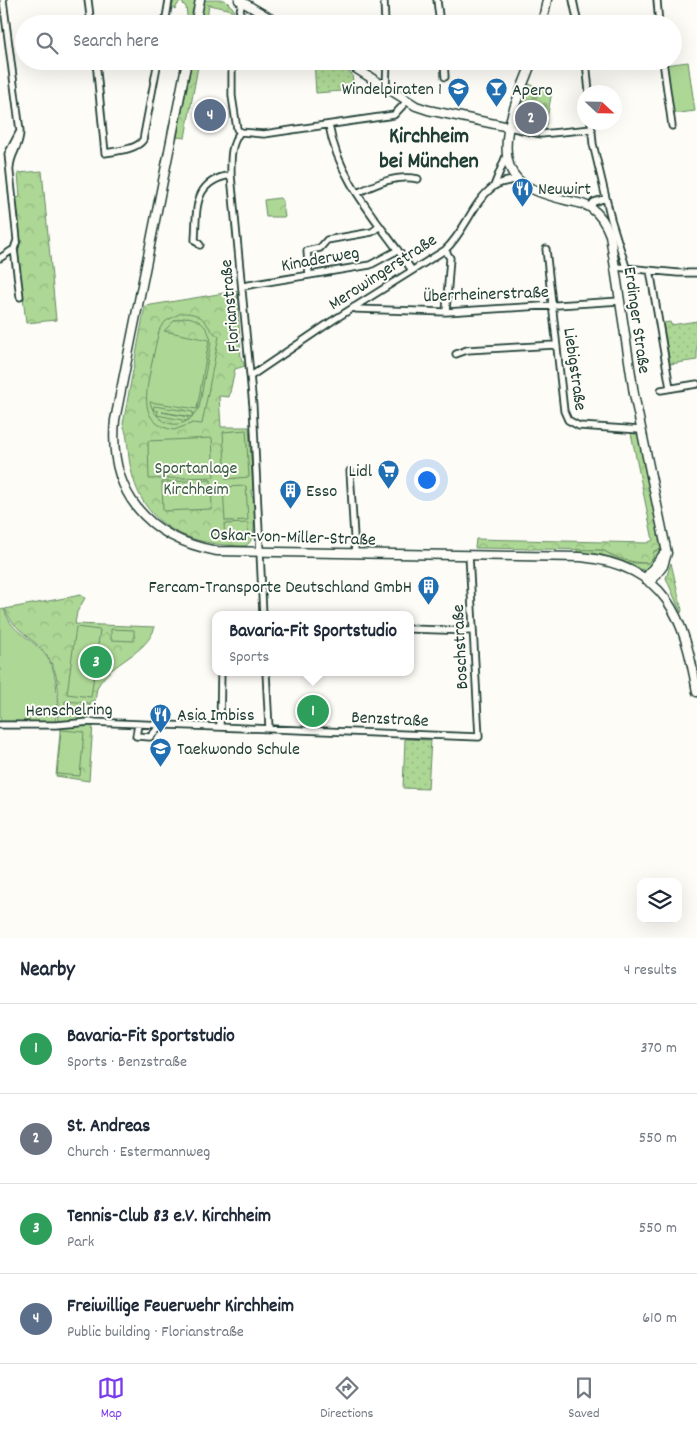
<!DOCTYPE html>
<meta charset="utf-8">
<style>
:root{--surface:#fff;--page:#f6f6f7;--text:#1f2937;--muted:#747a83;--line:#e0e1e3;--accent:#7c3aed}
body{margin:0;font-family:Dekko,sans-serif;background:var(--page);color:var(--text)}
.controls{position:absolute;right:15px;bottom:15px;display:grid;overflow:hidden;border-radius:10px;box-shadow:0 5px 20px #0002}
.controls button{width:45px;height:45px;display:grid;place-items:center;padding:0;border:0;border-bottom:1px solid var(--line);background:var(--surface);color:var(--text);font:25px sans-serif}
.compass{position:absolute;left:577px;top:85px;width:45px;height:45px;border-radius:50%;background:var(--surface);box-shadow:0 5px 20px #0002;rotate:112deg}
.you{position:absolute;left:426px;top:479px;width:18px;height:18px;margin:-12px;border:4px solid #fff;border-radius:50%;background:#1a73e8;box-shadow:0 0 0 8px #1a73e833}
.badge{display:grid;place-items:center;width:32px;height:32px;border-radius:50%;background:var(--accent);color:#fff;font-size:16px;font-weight:700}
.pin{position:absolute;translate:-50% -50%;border:2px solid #fff;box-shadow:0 1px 5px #0006}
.popup{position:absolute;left:212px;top:611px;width:202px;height:65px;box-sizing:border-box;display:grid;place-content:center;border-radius:10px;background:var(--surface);filter:drop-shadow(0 1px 4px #0005);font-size:16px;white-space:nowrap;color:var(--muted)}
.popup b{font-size:19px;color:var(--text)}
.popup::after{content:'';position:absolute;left:50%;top:100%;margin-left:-10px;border:10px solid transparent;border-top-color:var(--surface)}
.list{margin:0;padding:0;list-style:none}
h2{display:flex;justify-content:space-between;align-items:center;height:65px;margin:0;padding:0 20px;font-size:21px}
h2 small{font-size:16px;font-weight:400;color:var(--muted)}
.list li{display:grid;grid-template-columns:32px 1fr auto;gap:15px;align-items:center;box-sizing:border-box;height:90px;padding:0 20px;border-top:1px solid var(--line)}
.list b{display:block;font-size:19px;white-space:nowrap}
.list p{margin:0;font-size:16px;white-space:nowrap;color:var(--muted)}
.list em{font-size:16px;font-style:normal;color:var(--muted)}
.icon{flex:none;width:28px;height:28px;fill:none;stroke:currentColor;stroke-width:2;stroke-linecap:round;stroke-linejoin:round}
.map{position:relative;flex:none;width:697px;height:938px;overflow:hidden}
.search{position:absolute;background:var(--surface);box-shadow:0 5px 20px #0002;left:15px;right:15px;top:15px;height:55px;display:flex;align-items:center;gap:12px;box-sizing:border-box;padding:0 18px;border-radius:28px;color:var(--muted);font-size:19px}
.sheet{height:425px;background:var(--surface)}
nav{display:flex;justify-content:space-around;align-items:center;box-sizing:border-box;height:70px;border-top:1px solid var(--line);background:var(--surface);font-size:14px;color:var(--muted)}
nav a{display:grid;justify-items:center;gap:2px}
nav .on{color:var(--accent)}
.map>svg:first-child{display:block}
.grass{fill:url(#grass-dots);stroke:#668a64}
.forest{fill:url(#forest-crowns);stroke:#668a64}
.cemetery{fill:url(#cemetery-stones);stroke:#668a64}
.garden{fill:#add795;stroke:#668a64;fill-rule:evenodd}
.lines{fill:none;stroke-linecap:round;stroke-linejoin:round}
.street-casing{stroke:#1f3d34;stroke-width:9}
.secondary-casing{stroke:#1f3d34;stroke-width:11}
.street{stroke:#fdfcf7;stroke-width:5.5}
.secondary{stroke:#fdfcf7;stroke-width:8}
.labels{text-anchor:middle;stroke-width:4;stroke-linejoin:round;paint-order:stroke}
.poi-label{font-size:18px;fill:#1f3d34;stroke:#fdfcf7;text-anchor:start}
.street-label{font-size:18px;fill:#1f3d34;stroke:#fdfcf7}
.park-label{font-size:18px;fill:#3b5c47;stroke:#fdfcf7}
.district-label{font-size:22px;font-weight:bold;fill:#1f3d34;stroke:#fdfcf7}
</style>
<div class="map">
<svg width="697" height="938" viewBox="0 0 697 938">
<defs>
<pattern id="grass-dots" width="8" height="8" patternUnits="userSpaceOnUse" patternTransform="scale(1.25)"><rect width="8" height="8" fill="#add795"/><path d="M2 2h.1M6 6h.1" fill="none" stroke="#94b981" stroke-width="1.8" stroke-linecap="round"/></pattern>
<pattern id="forest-crowns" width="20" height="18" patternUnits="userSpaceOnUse" patternTransform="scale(1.25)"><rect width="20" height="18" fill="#add795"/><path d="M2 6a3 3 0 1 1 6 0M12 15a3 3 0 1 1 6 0" fill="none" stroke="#94b981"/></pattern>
<pattern id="cemetery-stones" width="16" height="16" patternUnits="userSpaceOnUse" patternTransform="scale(1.25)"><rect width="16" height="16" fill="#add795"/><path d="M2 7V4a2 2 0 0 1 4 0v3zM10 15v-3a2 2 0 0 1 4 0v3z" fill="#94b981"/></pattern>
</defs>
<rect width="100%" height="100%" fill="#fdfcf7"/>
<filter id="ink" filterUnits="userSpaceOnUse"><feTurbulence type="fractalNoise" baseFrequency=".02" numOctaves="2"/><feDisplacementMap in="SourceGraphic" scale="10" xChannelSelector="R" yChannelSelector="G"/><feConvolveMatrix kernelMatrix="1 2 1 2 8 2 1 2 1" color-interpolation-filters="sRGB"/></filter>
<g filter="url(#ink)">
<path class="grass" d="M314 61H328L352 74 354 90 316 93Z
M697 321V360L670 364 663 323 670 322 671 325Z
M577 549 603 550 611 555 635 563H648L654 551 663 550 646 571 612 558 577 553Z
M405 739 431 740 428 789 403 788Z"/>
<path class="forest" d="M174 0H197L193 23H188L186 7 180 1 175 9 172 7Z
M205 0H225L233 8 234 14 228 9 209 5 206 24H199Z
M192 61H199L185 138 177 137Z
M42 171 56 320 26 323 18 254 20 244 16 198 20 197 18 173Z
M279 198 282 199 285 217H266L264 200Z
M237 291 241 358 245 366 235 369 229 397 219 396 221 427H249L253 490H251L252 497H254C254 510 258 538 246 546 191 546 143 528 131 469 127 453 129 438 123 424L145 306Z
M631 433H639L662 549 654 551 653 558 648 563C632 563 616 559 603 550L475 548 476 539 647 543 653 540Z
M671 563 682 610 681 613 666 578Z
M81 595 85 598 77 612 75 624 155 627C146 655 112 661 98 686 96 690 96 697 95 701H91L89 720 93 724 89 781 56 776 61 723H57C60 689 61 664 33 641 20 630 11 624 5 609Z"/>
<path class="cemetery" d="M528 84 552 91 545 130H529L515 124Z"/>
<path class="garden" d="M688 62 695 111 672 114 665 65Z
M181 313C209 312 205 330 219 336L202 424 193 423 174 430C138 424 146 393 151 367 154 354 156 341 160 328L166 321ZM188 317C201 320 209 328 211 342L199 408 188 421V417L162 412 192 417 193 412 154 406 153 410 158 411 157 415 187 421C171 430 154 419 150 402L197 409 209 340 164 331 175 320Z
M246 430 249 477 226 479 223 432Z
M212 438 214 477 149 479 148 441Z
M211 480 212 509 163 511 162 482Z
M246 486 248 520 225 521 223 487Z
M248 523 249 536 225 537 224 524Z
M4 609C12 632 24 633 40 649 60 668 58 697 55 723H0V610Z
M76 627 100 630 91 697 67 694Z
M111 629 134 630V641L111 640Z
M65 701 89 703 88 715 64 713Z
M61 730 84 732 80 776 57 774Z"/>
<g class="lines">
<defs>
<path id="street" d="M3 0 20 131C20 148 10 153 10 168
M88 0 91 24
M384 0 385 24
M437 0 440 24
M573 0 578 24
M657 0 659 24
M165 24 169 0
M237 24 242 2
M96 61 105 153C116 151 136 150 143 140L158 61
M232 61V96L237 129 240 132C230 146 231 158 231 175L253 406 263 615
M444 61 445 77
M586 61 589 92
M663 61 672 126
M386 88 387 61
M591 122 593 144 611 219 626 267
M329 125C338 181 381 224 411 269
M509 127 541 134 592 129
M240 132 264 134 394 115 407 101
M494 186 506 156
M357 193C376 184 397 174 418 179
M590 207 594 202 606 198
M200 245 195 240C197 208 193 181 231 175
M14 249 20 297
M546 249 564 411 568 420 579 426 641 430
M445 250 450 258 446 312
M0 258 14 249 17 240 8 154 19 133
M616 267 678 273H697
M650 270 670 388
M309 275 307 251 320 248 327 240 372 232 380 226
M243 286 370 265 398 250
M354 307 356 309 446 312 620 301
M456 354 467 350 555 345
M251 376 332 321 445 250C465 232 472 203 493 187 499 182 508 181 516 180
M661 390 697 384
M350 471 355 553
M410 629 473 631
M266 672 269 728
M0 725H56L90 722 479 737 469 555
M138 725 136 736 150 737 160 726
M220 726 221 672"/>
<path id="secondary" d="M239 0 280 24
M195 24 200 0
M542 24 547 0
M187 61 115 420C108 492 147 538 217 551L581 557C667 566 684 617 697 692
M344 61 416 106 428 110 509 127
M532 61C524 84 512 107 508 131 500 180 524 189 565 200 573 202 584 203 591 208 601 215 606 224 610 235L634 394 667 553 663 566 650 583
M645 579 663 555"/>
</defs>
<use href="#street" class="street-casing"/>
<use href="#secondary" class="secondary-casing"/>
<use href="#street" class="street"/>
<use href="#secondary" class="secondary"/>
</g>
</g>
<defs>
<symbol id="school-pin" viewBox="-11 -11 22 30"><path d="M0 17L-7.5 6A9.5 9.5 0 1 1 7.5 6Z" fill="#1f6fb2" stroke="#fdfcf7"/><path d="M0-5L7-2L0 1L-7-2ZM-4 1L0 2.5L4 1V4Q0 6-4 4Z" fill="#fff"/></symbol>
<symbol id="bar-pin" viewBox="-11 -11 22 30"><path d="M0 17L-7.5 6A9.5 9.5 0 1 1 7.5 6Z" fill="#1f6fb2" stroke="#fdfcf7"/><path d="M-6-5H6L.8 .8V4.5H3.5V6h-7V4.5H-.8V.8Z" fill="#fff"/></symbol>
<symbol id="restaurant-pin" viewBox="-11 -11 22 30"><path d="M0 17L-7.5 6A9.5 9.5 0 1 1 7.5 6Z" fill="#1f6fb2" stroke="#fdfcf7"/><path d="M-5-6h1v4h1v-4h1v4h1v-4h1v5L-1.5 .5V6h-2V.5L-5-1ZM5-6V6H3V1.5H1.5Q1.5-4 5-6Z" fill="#fff"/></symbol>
<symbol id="supermarket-pin" viewBox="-11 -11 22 30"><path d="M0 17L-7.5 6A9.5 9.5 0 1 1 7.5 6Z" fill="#1f6fb2" stroke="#fdfcf7"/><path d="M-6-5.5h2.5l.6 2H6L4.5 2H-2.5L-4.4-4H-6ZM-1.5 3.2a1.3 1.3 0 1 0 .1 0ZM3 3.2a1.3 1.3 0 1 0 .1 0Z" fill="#fff"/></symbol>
<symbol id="building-pin" viewBox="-11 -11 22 30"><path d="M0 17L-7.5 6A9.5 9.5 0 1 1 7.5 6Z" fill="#1f6fb2" stroke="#fdfcf7"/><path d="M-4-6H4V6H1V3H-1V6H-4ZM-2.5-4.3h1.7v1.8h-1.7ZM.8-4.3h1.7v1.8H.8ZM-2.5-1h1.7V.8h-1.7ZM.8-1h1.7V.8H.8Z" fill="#fff"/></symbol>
</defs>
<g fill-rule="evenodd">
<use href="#school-pin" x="446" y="76" width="25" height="34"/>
<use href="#bar-pin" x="484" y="76" width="25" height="34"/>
<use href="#restaurant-pin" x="510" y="176" width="25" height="34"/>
<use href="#supermarket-pin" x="376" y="458" width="25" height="34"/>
<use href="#building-pin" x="278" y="478" width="25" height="34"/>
<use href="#building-pin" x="416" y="574" width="25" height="34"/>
<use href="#restaurant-pin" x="148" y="702" width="25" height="34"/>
<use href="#school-pin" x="148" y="736" width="25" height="34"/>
</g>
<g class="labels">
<g class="poi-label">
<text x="442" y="94" text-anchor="end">Windelpiraten 1</text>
<text x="512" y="95">Apero</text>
<text x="538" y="194">Neuwirt</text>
<text x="372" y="476" text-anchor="end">Lidl</text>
<text x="306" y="496">Esso</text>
<text x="412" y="592" text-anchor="end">Fercam-Transporte Deutschland GmbH</text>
<text x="177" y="720">Asia Imbiss</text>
<text x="177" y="754">Taekwondo Schule</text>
</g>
<g class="street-label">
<text transform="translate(320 258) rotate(-10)" y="6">Kinaderweg</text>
<text transform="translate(382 271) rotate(-33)" y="6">Merowingerstraße</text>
<text transform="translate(486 293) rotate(-2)" y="6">Überrheinerstraße</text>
<text transform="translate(229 306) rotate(-95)" y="6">Florianstraße</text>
<text transform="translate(638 320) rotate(82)" y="6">Erdinger Straße</text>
<text transform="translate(576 369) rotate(82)" y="6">Liebigstraße</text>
<text transform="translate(293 536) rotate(2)" y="6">Oskar-von-Miller-Straße</text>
<text transform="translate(459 647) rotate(-93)" y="6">Boschstraße</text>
<text transform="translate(69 709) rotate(-1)" y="6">Henschelring</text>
<text transform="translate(390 718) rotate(3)" y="6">Benzstraße</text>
</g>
<g class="park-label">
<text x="196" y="473">Sportanlage<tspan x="196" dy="21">Kirchheim</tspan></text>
</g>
<g class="district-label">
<text x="429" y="142">Kirchheim<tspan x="429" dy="25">bei München</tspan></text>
</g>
</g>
</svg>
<div class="controls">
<button><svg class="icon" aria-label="layers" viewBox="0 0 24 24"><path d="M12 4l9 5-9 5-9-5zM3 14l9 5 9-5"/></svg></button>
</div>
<svg class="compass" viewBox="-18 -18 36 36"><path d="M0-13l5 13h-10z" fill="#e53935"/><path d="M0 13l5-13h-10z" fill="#747a83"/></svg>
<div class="you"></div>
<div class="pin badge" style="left:313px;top:711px;background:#2e9e5b">1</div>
<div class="popup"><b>Bavaria-Fit Sportstudio</b>Sports</div>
<div class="pin badge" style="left:531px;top:118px;background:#6b7280">2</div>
<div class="pin badge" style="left:96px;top:662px;background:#2e9e5b">3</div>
<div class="pin badge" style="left:210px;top:115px;background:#5c6f8a">4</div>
<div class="search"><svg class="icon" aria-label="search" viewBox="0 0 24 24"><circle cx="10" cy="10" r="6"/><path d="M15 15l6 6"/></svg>Search here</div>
</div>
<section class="sheet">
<h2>Nearby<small>4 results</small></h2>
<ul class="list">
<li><span class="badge" style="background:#2e9e5b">1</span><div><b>Bavaria-Fit Sportstudio</b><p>Sports · Benzstraße</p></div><em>370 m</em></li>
<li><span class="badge" style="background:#6b7280">2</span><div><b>St. Andreas</b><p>Church · Estermannweg</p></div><em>550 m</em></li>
<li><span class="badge" style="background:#2e9e5b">3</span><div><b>Tennis-Club 83 e.V. Kirchheim</b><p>Park</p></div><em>550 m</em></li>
<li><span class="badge" style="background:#5c6f8a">4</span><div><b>Freiwillige Feuerwehr Kirchheim</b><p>Public building · Florianstraße</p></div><em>610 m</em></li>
</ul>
</section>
<nav>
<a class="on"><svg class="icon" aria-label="map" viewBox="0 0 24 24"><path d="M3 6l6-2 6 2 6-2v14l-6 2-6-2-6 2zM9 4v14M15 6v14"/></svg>Map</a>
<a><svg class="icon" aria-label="directions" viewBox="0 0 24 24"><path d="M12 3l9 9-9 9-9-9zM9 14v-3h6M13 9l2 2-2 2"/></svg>Directions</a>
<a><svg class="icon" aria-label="saved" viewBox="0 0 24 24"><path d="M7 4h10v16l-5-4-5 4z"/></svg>Saved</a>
</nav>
